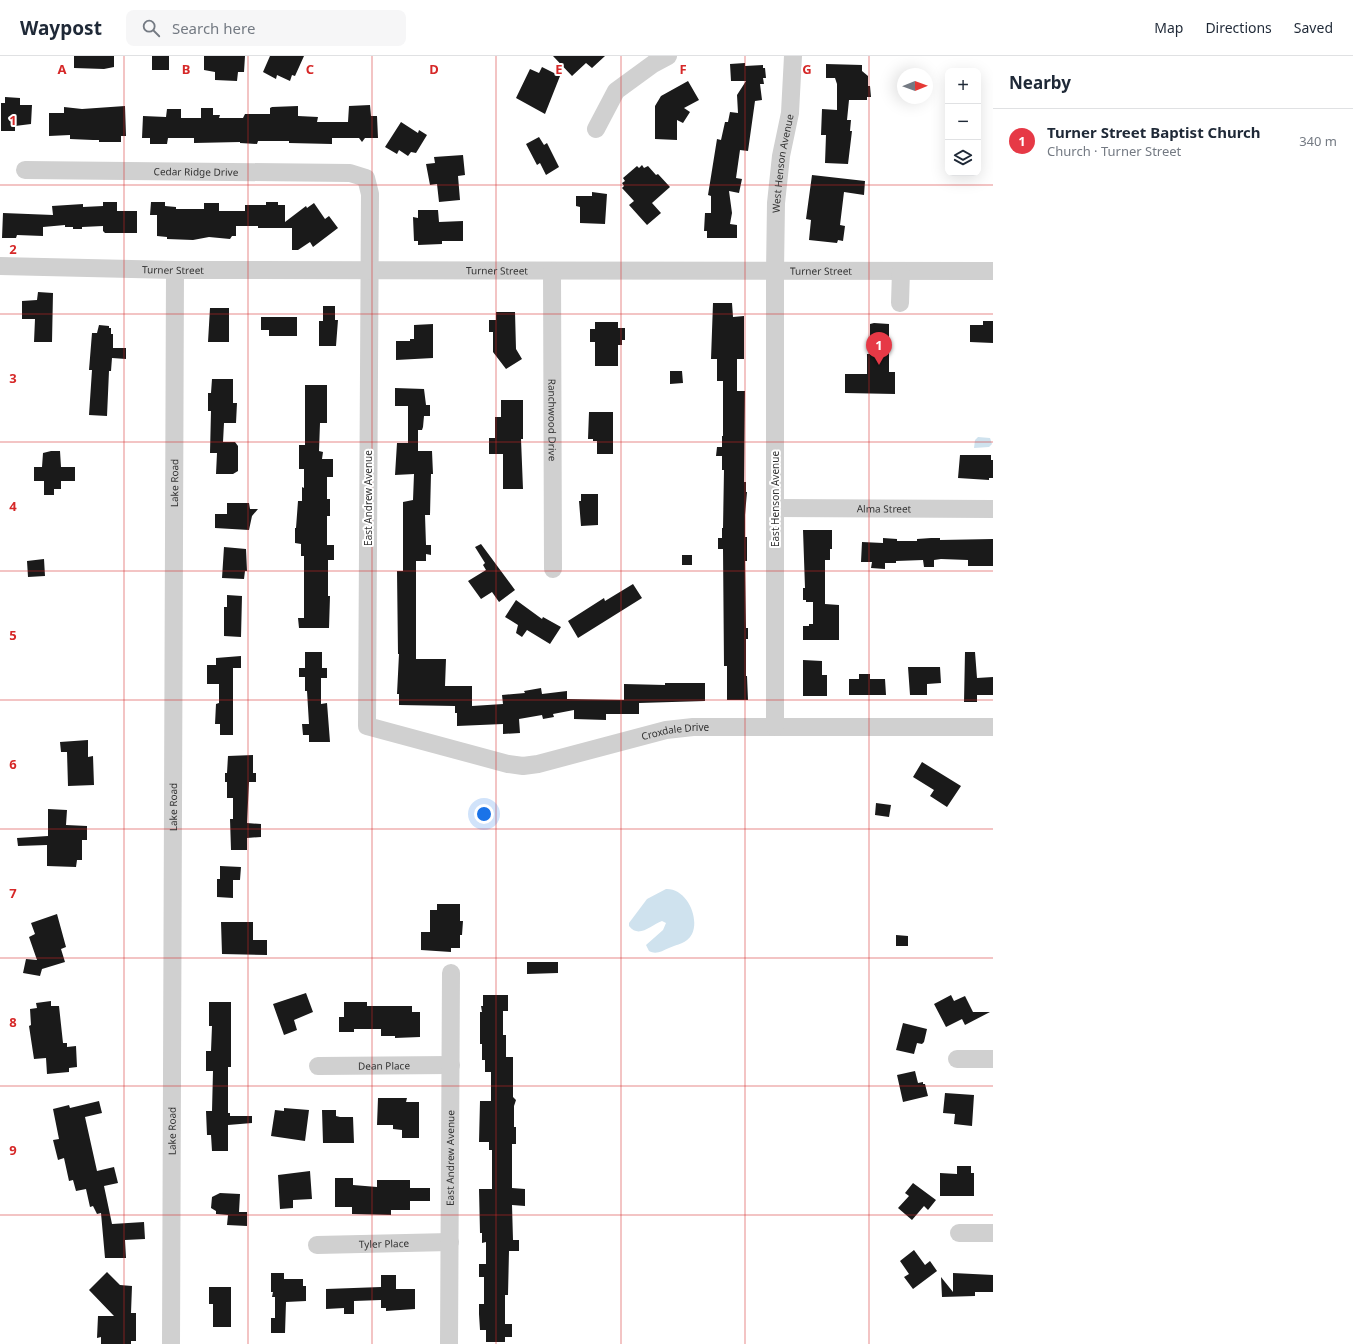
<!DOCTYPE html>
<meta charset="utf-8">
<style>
:root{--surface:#fff;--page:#f6f6f7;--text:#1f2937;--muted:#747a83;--line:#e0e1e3;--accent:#e63946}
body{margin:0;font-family:"Noto Sans",sans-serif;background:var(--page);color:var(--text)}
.controls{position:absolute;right:12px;top:12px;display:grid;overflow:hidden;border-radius:8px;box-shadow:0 4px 16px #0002}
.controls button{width:36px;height:36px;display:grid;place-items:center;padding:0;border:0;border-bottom:1px solid var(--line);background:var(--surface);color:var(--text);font:20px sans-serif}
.compass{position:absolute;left:897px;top:12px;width:36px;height:36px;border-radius:50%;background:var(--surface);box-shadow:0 4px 16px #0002;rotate:89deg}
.you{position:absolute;left:484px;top:758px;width:14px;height:14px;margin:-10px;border:3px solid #fff;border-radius:50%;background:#1a73e8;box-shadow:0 0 0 6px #1a73e833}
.badge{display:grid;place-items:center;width:26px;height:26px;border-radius:50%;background:var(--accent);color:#fff;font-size:13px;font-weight:700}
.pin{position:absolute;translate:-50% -33px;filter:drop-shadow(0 1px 2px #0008)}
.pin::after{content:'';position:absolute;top:21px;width:14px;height:12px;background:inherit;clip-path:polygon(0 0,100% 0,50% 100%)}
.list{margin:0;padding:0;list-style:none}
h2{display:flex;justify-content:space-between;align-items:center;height:52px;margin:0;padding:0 16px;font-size:17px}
h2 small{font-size:13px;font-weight:400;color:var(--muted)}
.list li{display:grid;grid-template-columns:26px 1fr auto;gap:12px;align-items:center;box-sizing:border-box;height:64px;padding:0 16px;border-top:1px solid var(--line)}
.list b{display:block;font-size:15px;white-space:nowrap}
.list p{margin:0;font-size:13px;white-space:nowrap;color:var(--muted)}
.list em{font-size:13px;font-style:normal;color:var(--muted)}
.icon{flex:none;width:22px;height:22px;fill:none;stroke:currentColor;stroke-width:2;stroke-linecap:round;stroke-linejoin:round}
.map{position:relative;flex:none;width:993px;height:1288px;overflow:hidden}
header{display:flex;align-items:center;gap:24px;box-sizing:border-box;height:56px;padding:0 20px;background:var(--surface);border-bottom:1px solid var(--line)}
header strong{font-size:19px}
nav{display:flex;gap:22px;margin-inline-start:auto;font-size:14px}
.search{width:280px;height:36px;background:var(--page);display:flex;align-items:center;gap:10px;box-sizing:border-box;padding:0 14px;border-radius:8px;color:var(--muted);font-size:15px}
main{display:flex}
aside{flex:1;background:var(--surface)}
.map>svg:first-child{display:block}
.water{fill:#cfe2ee}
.building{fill:#1a1a1a}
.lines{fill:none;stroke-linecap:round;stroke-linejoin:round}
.minor{stroke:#d0d0d0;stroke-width:18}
.grid{fill:none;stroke:#d62828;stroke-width:1;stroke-opacity:0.55}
.labels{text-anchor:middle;stroke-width:4;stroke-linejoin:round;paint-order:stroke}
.street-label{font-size:10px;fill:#333;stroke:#fff}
.grid-label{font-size:13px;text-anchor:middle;font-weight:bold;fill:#d62828;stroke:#fff;stroke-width:4;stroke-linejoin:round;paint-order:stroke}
</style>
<header>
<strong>Waypost</strong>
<div class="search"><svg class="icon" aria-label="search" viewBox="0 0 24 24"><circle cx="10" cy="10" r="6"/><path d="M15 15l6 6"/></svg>Search here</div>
<nav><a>Map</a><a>Directions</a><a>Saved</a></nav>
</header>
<main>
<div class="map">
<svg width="993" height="1288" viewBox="0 0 993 1288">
<rect width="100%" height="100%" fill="#fff"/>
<path class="water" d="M978 381 990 382 992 388 989 391 974 392 975 384Z
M666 833C686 832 700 861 692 878 687 888 677 888 669 892 662 895 656 899 649 895L646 889 663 874 666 867 662 865C651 869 639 883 629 870V867L647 843Z"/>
<path class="building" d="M74 0H114V11L104 13 74 12Z
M152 0H169V14H152Z
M204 0H245L244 16H238L237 25 215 24V16L204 14Z
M270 0H304L295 20 292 19 290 25 277 19 276 23 263 16Z
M553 0H605L592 12 586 7 572 20Z
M745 7V10L763 9V12H765L766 22H763L764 28H760L762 44 755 45 748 95 740 94 736 122 742 123 739 137 729 135 732 157 730 168 737 169V182H707V175H704L705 157H711V140L708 139 717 83 721 84 725 66H728L730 56 738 57 737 39 746 25H731L730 8Z
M826 8 862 9V15L868 20V30H870L871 41H867V44H849L847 64H851L850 75H852L848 108 825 107 826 79H821L822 53 837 54V28L835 22H826Z
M542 11 560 20 545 58 516 42 530 13 539 17Z
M688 25 699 44 684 52 690 56 683 67 677 64V84L655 83V50L661 40Z
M5 41 20 42V49H32L31 68 15 70V75H1V47H5Z
M370 49 371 60H377L378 82H365L362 86 359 82H332V88L289 87V85H258L257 88 240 87V86L194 87V82H168L167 88H150V82H142L143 60 166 61 167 53H181V62H201V52H213V59H220L219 62H243L245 58H270V52L272 51 298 50V60L318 61 317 66H348L349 50Z
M125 50 126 80H121V86H99V84H93L70 83V79L49 80V57H64V51L82 53Z
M401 66 418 77 419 74 427 79 416 97 411 96 408 100 399 94 397 98 385 91Z
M539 81 544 89 547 87 559 111 546 119 540 107 537 109 526 88Z
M463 99 465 119 458 120 460 144 439 146 437 128 430 129 426 108 435 107 434 101Z
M642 109 644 112 648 110 656 119 658 118 670 131 652 147 661 157 647 169 629 149 634 145 622 132 624 130 622 127 625 125 623 122 637 110 639 112Z
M812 119 865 125 864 139 844 136 840 169 845 170 843 185 838 184 837 187 809 184 811 164 806 163Z
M592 136 607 138 605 168 580 167V151L576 150V140H592Z
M103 146H117V155H137V177H105L103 175V170L82 171V173H73V171H65V169L43 171V180L17 179 16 182H2L3 157 53 159 52 150 83 148V151L103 150Z
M151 146H165V150L176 151V153H204V147H219V155H245V149H266V146H278V149H285V166L306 150 307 152 314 147 325 163 329 160 338 172 313 191 310 186 298 194H292V172H258V170H236V180H232L230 183 209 181 193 184 167 183V181L157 180V159H150Z
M418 154H438L439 166 463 165V185H442V188L418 189V185H414L413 161 418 162Z
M38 236 53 237 52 286H34L35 263H22V245L37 244Z
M713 247H732L733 261 744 260V303H737V335H745L744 426H746V436H747L745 459V481H747V505H745L746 572H748V583H746V620H747L748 644H727V610H724L723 493H718V482H722V472H723L724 414H722V400H716L717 391H722V380H723V325H717V303H711Z
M323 250H335V264H338L336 290H319V265H323Z
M210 252H229V286H208Z
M496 256H515L516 293 522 303 506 313 493 296V276H489V264H496Z
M261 261H297V280H269V274H261Z
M983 265H993V287L970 286V269H983Z
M595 266H618V272H625V284H622V289H618V310H595V286H590V273H595Z
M874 267 889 268V316H895V338L845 337V318H867V298H870V268Z
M433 268V302L396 304V285H410V283H414V269Z
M99 269 109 270V272H111V278H113V292H126V303L112 302 111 315H109L107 360 89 359 92 314H89L92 277H97Z
M670 315H682L683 327 670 328Z
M212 323H233V347H237L236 367H224L223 386H235L238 390V415L233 418H216L217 397H210L211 355H208V337H211Z
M305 329H327V367H320L319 395 323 396 322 403H333V421H327V443H330V460H327V489H334V504H328V540H330L329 572H299L298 562H304V500H301V488L295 487V472H296L298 445H302V431L304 432V413H299V389H305Z
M395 332 424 333 426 349H430V360H424L423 371 422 374H418V395H432L433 418H431L430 459H425L426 489H431V499L426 498V505H416V603H446L445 630H472V650L503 648 502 639 525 637 524 635 541 632 542 638 567 635V643L624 644V628L665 629V627H705V645L639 647V658H606V664L574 663V654L553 658 554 661 543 663 542 659 519 663 520 677 503 678V668L457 670V657H455V650L399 649V638H397L399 598H398L397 515H403V446L413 444 414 418 395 419 397 387H408V350H395Z
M501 344H523V383H521L523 433H503V398H489V382H495V361H501Z
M589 356H613V398H597V385H593V383H588Z
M51 395H60L61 411H75V425H61V433H54V439H44V425H34V411H42L43 397Z
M960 399H991V404H993V422H989V424L958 422Z
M581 438H598V469L581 470 579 445H581Z
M227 447H249L250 453H258L252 460 249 474 215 472V458H227Z
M803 474H832V493H830V504H825V548L839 549V584H803V570H809V568H813V546H806V544H803V532H805Z
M883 482 897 483V485H917V483L931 482H940V484L993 483V510H968V504L941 503 934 504V511H924L923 504 896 505V507H885V513L871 512 872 506H861L862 486 883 487Z
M481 488 515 534 499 546 492 536 481 543 468 525 486 514 483 509 485 507 475 491Z
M224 491 246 493 247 515H245L244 523 222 522Z
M682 499H692V509H682Z
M44 503 45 520 28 521 27 505Z
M633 528 642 542 578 582 568 565 604 542 605 545Z
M227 539 242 540 241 581 224 580V551H227Z
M516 544 542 563 543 561 561 571 550 588 527 574 522 581 516 577 518 569 505 561Z
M305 596H322V612H327V622H321V648L327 647 330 686H309V679H303L302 668H309L307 635H305V621H299V612H305Z
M965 596H975L977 622 993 621V639H977V646H964Z
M241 600V612H233V679H220V668H215L216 648 219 647V628H207V609H216V602Z
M803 604 822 605V619H827V640H803Z
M908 611H940L941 627 927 628V639H910Z
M859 618H870V623H885L886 639H849V623H859Z
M88 684V701L93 700 94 729 68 730 67 696H61L60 686Z
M253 699V717H256V726H249L247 767 261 768V781L247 782V794H231L230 763H233V742H227V726H225V717H227L228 700Z
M922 706 961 730 947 751 930 740 934 734 913 721Z
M876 747 891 749 889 761 875 759Z
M48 753 67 754 66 769 87 770V784H82V804H77L76 811 47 810V789L18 790 17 782 48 780Z
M220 810 241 811 240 824H233V842L217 841V823H220Z
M437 848H460V865H463L462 879H460V892H451V896L421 894V876H430V854H437Z
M57 858 66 891 61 893 65 906 42 913 40 920 23 917 26 903 37 904 29 881 35 878 31 867Z
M221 866H253V884H267V899L222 898Z
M896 879 908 880V890H896Z
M527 906H558V917L527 918Z
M306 937 313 956 294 964 297 974 284 979 273 948Z
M483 939H508V955H503V979H506V1001H513V1041L516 1044 514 1050V1071H516V1088H512V1132L525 1133V1150L512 1149 513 1184H519V1195H509L508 1239H505V1268H512V1281H505V1286H486V1274H480L479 1258V1248H484V1221H479V1208H486V1186L482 1187V1177H480L479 1133H492V1094H489V1086H479L480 1045H491V1016H485V1004H482V988H480V956H482L481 950H483Z
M951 939 954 945 965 940 973 956H990L965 969 962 963 946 971 934 948Z
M51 945V950H59L63 987H67V991L76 990 77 1011 69 1012V1016L47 1018 46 1002 34 1003 29 970 31 969 30 953 37 952 36 947Z
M209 946H231V1011H228V1057H230V1060H252V1067L228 1069V1095H212L211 1079H207L206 1055H212L213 1015H206V995H211L212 970H209Z
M344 946H367V950H412V956H420V981L395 982V980H381V973H354V976H339V961H344Z
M903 967 927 973 924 986 922 988 917 987 914 998 896 994Z
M915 1015 918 1027 923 1026V1028H925L928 1040 903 1046 897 1019Z
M945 1037 974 1039 972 1070 954 1068 955 1058 943 1057Z
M378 1042H407L406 1046H419V1082H402V1074L393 1073V1069H377Z
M99 1045 102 1057 85 1061 97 1115 114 1111 118 1127 104 1130 112 1168 144 1166 145 1183 125 1184 126 1202H105L101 1157 97 1158 93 1150 90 1151 86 1133 76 1135 73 1124 69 1125 64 1102 58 1104 53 1084 59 1083 53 1053 69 1049 70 1052Z
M284 1052 309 1054 305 1085 271 1080 275 1054 284 1055Z
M322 1054H336V1060L340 1061H353L354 1087H323Z
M957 1110H971V1117H974V1140H940V1117L957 1118Z
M310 1115 312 1143 293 1144V1152L280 1153 278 1119Z
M335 1122H353V1129L377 1131V1124H410V1132H430V1145H410V1154H391V1159L352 1158V1151H335Z
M913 1127 936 1144 928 1154 924 1150 912 1164 898 1152 909 1140 905 1137Z
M220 1137 240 1138 239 1156H247V1170L227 1169 228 1159 216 1158V1155L211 1152 212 1141Z
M914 1194 925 1209 930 1205 937 1215 913 1233 904 1221 909 1218 900 1205Z
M107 1216 120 1229 132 1230 131 1257H136V1285H131V1288H101V1281L97 1282 98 1260H114L89 1234Z
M271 1217H284V1223H303V1230H306V1245L286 1246 285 1277H271V1262H275V1241H272L273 1236H271Z
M953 1217 993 1219V1236H975V1240L942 1241 941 1221 953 1236Z
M381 1219H396V1233H415V1253L386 1255V1252H381V1244L354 1245V1258H344V1252L326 1253V1233L381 1231Z
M209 1231H231V1271H213V1248H209Z"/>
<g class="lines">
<g class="minor">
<path d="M596 73 616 35 653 8 668 0"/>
<path id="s1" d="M25 114 350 117 366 122 370 138 367 670 508 708 523 710 538 708 666 674 693 671H993"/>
<path id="s2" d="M0 210 175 214 993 215"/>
<path id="s3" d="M552 215 553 513"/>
<path d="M900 247 901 215"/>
<path id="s4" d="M775 452 993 453"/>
<path id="s5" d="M775 671V215L776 147 781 100 790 57 793 0"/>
<path d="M957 1003H993"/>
<path id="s6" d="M318 1010 451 1009"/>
<path d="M959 1177H993"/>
<path id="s7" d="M317 1189 450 1186"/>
<path id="s8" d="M171 1288 175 214"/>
<path id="s9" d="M449 1288 451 917"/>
</g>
</g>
<path class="grid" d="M124 0V1288M248 0V1288M372 0V1288M496 0V1288M621 0V1288M745 0V1288M869 0V1288M0 129H993M0 258H993M0 386H993M0 515H993M0 644H993M0 773H993M0 902H993M0 1030H993M0 1159H993"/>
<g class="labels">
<g class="street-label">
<text dy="4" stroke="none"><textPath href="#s5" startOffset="564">West Henson Avenue</textPath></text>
<text dy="4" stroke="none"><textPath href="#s1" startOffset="171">Cedar Ridge Drive</textPath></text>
<text dy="4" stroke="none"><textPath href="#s2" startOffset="173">Turner Street</textPath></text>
<text dy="4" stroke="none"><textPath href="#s2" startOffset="497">Turner Street</textPath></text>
<text dy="4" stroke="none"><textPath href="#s2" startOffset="821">Turner Street</textPath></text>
<text dy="4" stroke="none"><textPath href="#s3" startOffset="149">Ranchwood Drive</textPath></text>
<text dy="4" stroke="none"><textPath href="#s8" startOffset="861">Lake Road</textPath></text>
<text transform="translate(368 442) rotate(-90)" y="4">East Andrew Avenue</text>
<text transform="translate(775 443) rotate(-90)" y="4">East Henson Avenue</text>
<text dy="4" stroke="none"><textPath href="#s4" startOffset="109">Alma Street</textPath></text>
<text dy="4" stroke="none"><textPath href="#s1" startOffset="1208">Croxdale Drive</textPath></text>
<text dy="4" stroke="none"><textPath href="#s8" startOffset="537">Lake Road</textPath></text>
<text dy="4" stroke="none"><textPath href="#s6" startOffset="66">Dean Place</textPath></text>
<text dy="4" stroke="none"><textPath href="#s8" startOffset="213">Lake Road</textPath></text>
<text dy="4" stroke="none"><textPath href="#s9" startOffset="186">East Andrew Avenue</textPath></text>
<text dy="4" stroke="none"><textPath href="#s7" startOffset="67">Tyler Place</textPath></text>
</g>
</g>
<g class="grid-label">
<text x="62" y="18">A</text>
<text x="186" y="18">B</text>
<text x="310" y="18">C</text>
<text x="434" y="18">D</text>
<text x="559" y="18">E</text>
<text x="683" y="18">F</text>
<text x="807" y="18">G</text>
<text x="13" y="69">1</text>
<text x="13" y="198">2</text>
<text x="13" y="327">3</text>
<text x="13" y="455">4</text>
<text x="13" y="584">5</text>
<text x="13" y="713">6</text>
<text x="13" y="842">7</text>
<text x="13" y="971">8</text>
<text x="13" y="1099">9</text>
</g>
</svg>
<div class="controls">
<button>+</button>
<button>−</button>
<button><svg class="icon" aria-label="layers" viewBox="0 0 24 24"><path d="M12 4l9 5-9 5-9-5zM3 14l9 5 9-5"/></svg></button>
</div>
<svg class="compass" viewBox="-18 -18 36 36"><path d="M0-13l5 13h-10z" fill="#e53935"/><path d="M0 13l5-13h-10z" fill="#747a83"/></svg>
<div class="you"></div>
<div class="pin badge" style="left:879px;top:309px">1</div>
</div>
<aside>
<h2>Nearby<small></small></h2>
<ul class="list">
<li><span class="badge">1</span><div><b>Turner Street Baptist Church</b><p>Church · Turner Street</p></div><em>340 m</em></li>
</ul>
</aside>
</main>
